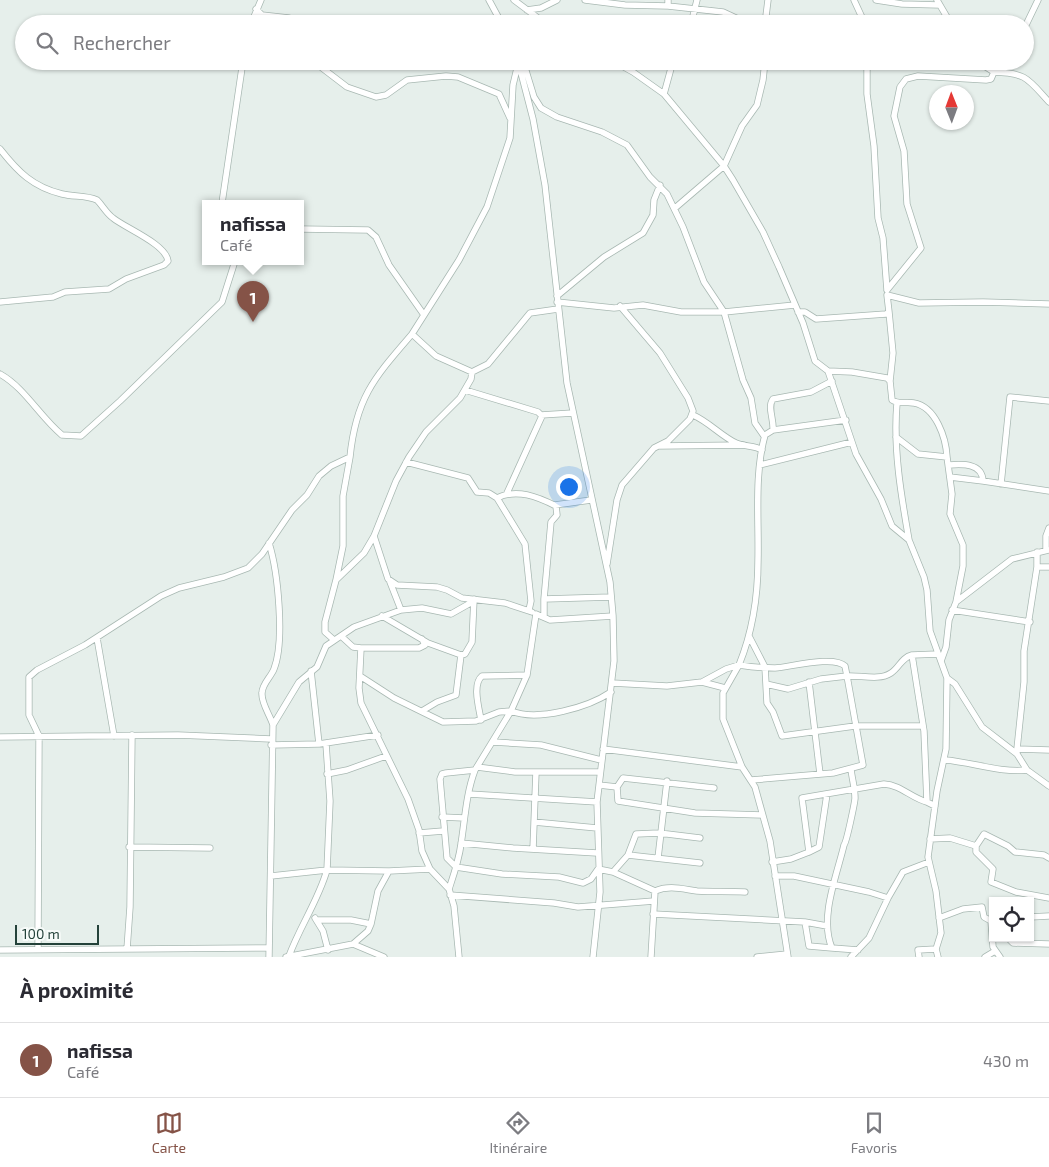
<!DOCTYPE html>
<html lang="fr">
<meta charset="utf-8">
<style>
:root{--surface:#fff;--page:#f7f7f7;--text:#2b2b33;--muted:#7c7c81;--line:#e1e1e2;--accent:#855347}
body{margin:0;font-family:"Exo 2",sans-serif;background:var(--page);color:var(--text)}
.controls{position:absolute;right:15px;bottom:15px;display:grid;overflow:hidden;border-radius:0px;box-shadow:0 1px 4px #0004}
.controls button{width:45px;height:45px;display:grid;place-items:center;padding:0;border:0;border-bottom:1px solid var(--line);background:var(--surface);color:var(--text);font:25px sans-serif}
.compass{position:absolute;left:929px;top:85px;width:45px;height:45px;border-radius:50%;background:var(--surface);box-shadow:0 1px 4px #0004;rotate:359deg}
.scale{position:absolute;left:15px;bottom:12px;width:84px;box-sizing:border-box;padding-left:5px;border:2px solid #24423a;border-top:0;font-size:14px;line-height:18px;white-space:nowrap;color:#24423a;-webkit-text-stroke:4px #f7fbf9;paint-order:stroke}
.you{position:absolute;left:568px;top:486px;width:18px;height:18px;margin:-12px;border:4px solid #fff;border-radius:50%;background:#1a73e8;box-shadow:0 0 0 8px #1a73e833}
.badge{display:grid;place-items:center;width:32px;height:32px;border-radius:50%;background:var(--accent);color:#fff;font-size:16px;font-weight:700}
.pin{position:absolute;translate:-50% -41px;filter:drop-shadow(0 1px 2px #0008)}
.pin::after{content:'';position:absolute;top:26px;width:18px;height:15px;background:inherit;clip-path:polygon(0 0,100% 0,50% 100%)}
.popup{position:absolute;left:202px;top:200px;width:102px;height:65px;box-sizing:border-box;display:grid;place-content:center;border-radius:0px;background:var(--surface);filter:drop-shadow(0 1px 4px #0005);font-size:16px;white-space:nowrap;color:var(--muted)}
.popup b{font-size:19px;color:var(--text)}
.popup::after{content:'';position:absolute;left:50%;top:100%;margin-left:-10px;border:10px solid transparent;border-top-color:var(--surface)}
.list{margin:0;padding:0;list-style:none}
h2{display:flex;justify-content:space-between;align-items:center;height:65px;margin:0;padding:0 20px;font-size:21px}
h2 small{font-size:16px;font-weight:400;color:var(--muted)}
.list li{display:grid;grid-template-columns:32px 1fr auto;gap:15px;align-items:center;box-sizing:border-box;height:75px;padding:0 20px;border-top:1px solid var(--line)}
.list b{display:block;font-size:19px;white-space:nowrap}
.list p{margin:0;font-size:16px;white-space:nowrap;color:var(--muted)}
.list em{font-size:16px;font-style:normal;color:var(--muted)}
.icon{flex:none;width:28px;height:28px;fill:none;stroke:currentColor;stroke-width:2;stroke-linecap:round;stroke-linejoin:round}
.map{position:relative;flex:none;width:1049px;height:957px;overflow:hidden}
.search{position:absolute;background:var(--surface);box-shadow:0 1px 4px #0004;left:15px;right:15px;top:15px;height:55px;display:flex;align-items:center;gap:12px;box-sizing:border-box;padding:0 18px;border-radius:28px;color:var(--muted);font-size:19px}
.sheet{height:140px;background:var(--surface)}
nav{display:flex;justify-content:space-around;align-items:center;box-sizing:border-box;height:70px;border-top:1px solid var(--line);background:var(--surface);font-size:14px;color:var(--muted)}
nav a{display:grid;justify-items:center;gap:2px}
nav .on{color:var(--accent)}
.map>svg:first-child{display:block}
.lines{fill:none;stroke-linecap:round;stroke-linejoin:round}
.minor-casing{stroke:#a8b8b2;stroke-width:7}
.minor{stroke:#fff;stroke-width:5.5}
</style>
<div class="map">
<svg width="1049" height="957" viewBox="0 0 1049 957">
<rect width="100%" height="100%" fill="#e6efeb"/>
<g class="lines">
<defs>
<path id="minor" d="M489 0 502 24
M514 0 546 24
M585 0 625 5 668 6V0
M854 0 865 24
M876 0 902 4 939 5
M937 0 951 24
M668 6 723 12 749 24
M256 9 262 15 289 18 292 24
M527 10 541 8 557 0
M251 24 261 0
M691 24 697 0
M765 24 768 0
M1025 27 1038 0
M313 61 347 87 376 97 386 95 407 80 446 76 458 77 499 94 510 118
M518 61 533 119 545 185 567 383 610 582 613 616 614 661 597 802 600 892 593 957
M523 61 534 97 541 108 557 117 602 132 627 145 650 177 667 194 683 227 704 282 724 312 795 305
M613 61 633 72 664 94 724 166 733 180 763 232 779 267 803 323 815 361 828 371 856 454 881 499 892 526 909 540 924 577 927 590 930 631 947 678 946 749 937 791 928 857 936 891 941 933 936 949 938 957
M867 61V94L874 146 878 218 883 238 887 290
M976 61 994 72
M664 94 673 61
M0 149C18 172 33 187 62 194 74 197 86 195 97 200 103 206 106 213 113 218 125 228 166 244 168 261L164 265 126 279 109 289 65 292 53 297 0 302
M222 203 243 61
M675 208 724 166 742 126 757 105 763 80 765 61
M300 229 368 230 376 237 389 265 424 315
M887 290 921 248 907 204 904 151 894 116 900 87 906 79 918 76 986 80 991 79 994 72C1027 73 1028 79 1049 102
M557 296 604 257 643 233 653 215 654 200 660 185
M557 302 614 308 643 305 681 312H724L743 380 751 398 755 423 764 436
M798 312H805L816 319 886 314 889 312 887 295 919 303 983 302 1049 304
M889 312 893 353 890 381
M828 371 852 372 887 378 890 381 892 400C899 405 906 401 914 403 936 407 946 438 947 457
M472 372 488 364 530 313 558 309
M0 374C25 388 40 417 62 435L81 436 120 401 222 302 235 261
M465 390 538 412 542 416 507 493
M897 403C893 448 901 495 909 540
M541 415 573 413
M693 415C709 422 721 436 736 443 745 447 754 445 762 450
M773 430C774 419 767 407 773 399L811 392 832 381
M896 437 918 454 947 457 952 494 950 514 963 545V566L956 602
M660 446 744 445
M350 457C356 397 375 377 412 334
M406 462 468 478 477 492 489 493 497 498 525 544 531 601 529 610
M760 465 852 442
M949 465C963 464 982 463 983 481L1049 491
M950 477 983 481
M1001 484 1010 397 1049 401
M497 498C517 488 538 497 556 506L557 515 551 522 544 599
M555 505 591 500
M374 536 388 579 397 585 437 587 447 590 462 598 505 603 532 612
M269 543C278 572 285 641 274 669 271 677 262 684 262 693 261 703 270 715 273 725L269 957
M1046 550V536L1049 528
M1037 552V567H1049
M607 564 617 500 622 485 654 448 668 441 690 419 693 411 688 398 660 353 620 306
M390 582 401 610
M952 610 1030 622
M382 616 428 643 461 655 465 654 472 642 474 599
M544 616V599L611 597
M341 636 353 647 361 648H419L425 645 422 639
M749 636 765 667 767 703 773 712 782 736 855 726H923
M97 638 114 736
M334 640 325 632V622L336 580 364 553 374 536 396 481 409 457 426 432 460 398 471 379 472 372 436 356 412 334 459 260 487 207 510 138 513 85 518 64
M361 648 359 688 361 703 408 799 419 830 422 851 430 869 449 889 454 906 459 957
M941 661 946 647 949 620 956 602 1012 559 1049 550
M311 671 319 744
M360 676 394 698 443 722 476 721 499 712 511 711 527 675 536 614 550 620 613 616
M947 678 955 684 982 727 1017 754 1027 770 1049 786
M702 682 726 669 739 665C752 633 758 595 758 560 759 519 754 475 765 435L773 430 846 420
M809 682 820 774
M612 683 667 686 702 682 725 688
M422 711 437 702 456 695 461 655
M481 720C479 708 472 684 482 676L527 675
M273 725 299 682 317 667 326 646 354 627 401 610 422 608 451 614 474 601
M0 737 178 735 271 739
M493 742 541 745 601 760
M271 745 319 744 378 735
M603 749 742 767
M1017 749 1024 682V651L1037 567
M1017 752V749L1049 750
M945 760C972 762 999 773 1027 770
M477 767 515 772H600
M851 769C852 779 855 788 855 798 855 801 847 841 844 845 837 875 819 918 832 948L858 950
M475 770 446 773 442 774 440 779 447 858 456 867 502 874 559 877 583 883 591 879 598 869 613 872 655 891C669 885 682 889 697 891 713 892 729 891 745 892
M327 774 347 770 386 756
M751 780 833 773 863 765 847 676 821 679 788 689 766 684
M599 785 617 787 623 778 714 788
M617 787 618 801 695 813 762 815
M469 794 597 802
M935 806 927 802 924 731 912 655 938 654
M442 817 464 818
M534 822 597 828
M419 833 443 831
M930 839 950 838 976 846 984 834 1008 846 1015 852 1044 855 1049 858
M461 843 513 848 597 853
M976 846V852L993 869 991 882 1016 892 1049 898
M129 847 210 848
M533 849 536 772
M809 852 819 847 827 794
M628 855 700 863
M658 858 667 781
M772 862 791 859 809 852 802 798 884 784C901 785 911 798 927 802
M613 872 628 855 636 834 659 833 700 838
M271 876 327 870 330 801 326 744
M775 876H794L869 892 888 898
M449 889C454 874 459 860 461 844 465 819 466 794 475 770L511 711C538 722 589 707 611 692
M450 895 554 903 578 907 654 901
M653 914 805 922 827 926
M1030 917 1049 916
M315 918 323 931 328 950
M939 918 963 909 982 907 984 917 991 921 993 947 1000 957
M317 920H351L371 924
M805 922 809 946 832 948
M1008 938 1013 943 1049 944
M353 944 384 957
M38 948 39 736 29 715V677L37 670 85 645 161 596 179 588 224 577 248 568 262 554 292 510 307 495 319 476 331 466 350 457 343 496V546L336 580
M127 949 130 907 132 735
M0 950 269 948
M289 956C300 926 318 901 327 870L389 871
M286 957 353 944 368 931 371 924 378 891 389 871 430 869
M651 957 655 891
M757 957 787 954
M788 957 770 841 755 787 742 767 723 719V693L739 665C751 667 763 668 775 668 790 667 834 655 845 666L847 676C861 675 879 681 891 673 900 667 901 658 912 655
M851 957 869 938 888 898 903 872 929 862
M919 957 918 950 936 949
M985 957 995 951"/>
</defs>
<use href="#minor" class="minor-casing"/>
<use href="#minor" class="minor"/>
</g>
</svg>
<div class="controls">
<button><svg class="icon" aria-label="locate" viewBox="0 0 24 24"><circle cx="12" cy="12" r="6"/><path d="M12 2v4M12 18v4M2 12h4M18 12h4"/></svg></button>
</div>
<svg class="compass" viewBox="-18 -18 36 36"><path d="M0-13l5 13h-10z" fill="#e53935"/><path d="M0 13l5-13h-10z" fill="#7c7c81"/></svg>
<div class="scale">100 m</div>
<div class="you"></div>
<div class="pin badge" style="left:253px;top:322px">1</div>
<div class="popup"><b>nafissa</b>Café</div>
<div class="search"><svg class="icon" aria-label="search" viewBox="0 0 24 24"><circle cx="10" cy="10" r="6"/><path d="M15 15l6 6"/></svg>Rechercher</div>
</div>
<section class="sheet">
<h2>À proximité<small></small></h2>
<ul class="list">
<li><span class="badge">1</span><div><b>nafissa</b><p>Café</p></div><em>430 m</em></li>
</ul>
</section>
<nav>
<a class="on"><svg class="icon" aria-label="map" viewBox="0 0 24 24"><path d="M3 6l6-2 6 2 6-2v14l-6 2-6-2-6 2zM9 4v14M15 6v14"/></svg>Carte</a>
<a><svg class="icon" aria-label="directions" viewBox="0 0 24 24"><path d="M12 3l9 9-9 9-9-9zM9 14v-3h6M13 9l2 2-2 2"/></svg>Itinéraire</a>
<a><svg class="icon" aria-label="saved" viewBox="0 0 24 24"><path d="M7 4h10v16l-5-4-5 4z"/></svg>Favoris</a>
</nav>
